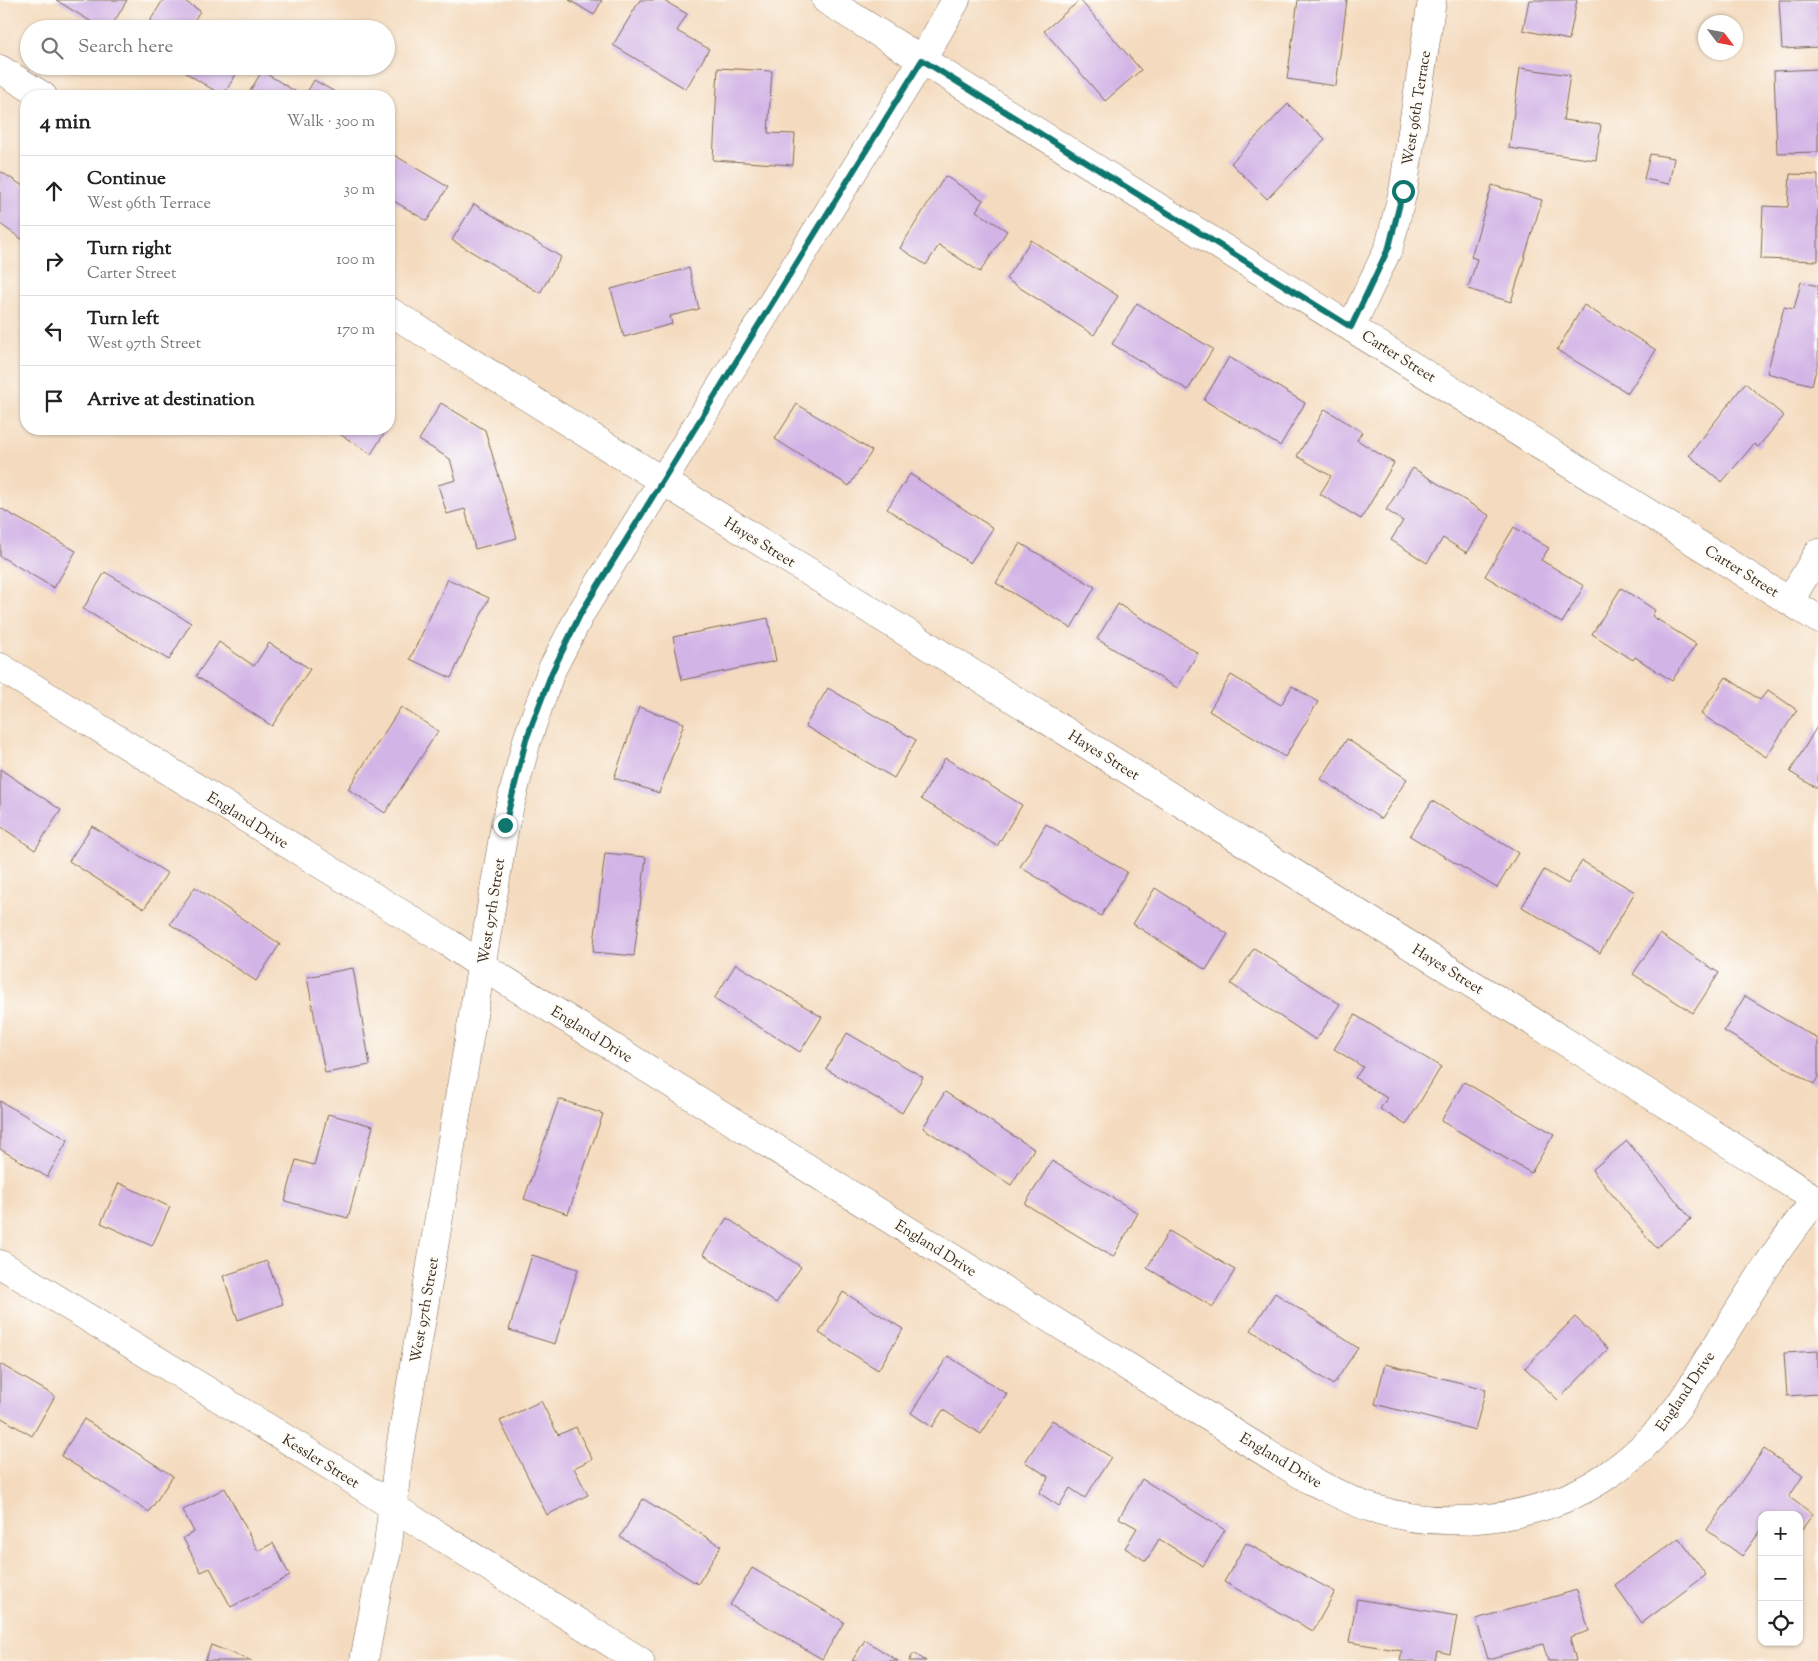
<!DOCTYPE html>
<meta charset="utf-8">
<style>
:root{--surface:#fff;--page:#f2f2f2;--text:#222;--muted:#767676;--line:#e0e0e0}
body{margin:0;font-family:"Sorts Mill Goudy",serif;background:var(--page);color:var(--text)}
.controls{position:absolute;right:15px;bottom:15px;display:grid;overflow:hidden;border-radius:10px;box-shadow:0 1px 4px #0004}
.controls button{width:45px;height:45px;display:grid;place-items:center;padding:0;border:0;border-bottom:1px solid var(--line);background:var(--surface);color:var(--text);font:25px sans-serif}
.compass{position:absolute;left:1698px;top:15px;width:45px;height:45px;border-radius:50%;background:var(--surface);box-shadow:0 1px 4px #0004;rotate:122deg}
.stop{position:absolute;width:15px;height:15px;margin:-11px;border:4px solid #0f766e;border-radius:50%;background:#fff}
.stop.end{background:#0f766e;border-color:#fff;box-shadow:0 1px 5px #0008}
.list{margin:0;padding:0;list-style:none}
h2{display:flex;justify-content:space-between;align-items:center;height:65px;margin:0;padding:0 20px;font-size:21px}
h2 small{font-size:16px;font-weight:400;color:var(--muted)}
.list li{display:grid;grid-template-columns:32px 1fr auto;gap:15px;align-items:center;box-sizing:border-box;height:70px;padding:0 20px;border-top:1px solid var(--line)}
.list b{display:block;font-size:19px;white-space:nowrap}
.list p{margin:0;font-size:16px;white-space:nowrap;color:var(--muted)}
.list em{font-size:16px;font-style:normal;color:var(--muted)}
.icon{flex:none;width:28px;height:28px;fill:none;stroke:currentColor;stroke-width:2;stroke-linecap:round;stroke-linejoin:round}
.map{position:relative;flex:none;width:1818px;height:1661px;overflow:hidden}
.search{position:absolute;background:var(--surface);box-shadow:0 1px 4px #0004;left:20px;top:20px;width:375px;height:55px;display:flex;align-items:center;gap:12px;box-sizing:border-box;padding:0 18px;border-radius:28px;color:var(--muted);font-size:19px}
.panel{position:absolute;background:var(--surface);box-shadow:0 1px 4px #0004;left:20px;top:90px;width:375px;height:345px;border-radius:20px}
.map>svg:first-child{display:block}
.building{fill:#d2b4e6}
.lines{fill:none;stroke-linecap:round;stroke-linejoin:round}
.minor-casing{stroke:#7c6856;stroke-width:29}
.minor{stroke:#fff;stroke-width:28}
.route{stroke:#0f766e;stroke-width:6}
.labels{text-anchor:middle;stroke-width:4.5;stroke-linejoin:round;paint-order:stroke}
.street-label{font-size:15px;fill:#3b2a1e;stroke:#fdfcf7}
</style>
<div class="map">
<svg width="1818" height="1661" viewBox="0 0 1818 1661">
<rect width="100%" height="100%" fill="#fdfcf7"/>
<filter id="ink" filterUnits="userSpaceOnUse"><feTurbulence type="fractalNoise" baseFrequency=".02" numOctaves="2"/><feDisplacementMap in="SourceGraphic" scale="10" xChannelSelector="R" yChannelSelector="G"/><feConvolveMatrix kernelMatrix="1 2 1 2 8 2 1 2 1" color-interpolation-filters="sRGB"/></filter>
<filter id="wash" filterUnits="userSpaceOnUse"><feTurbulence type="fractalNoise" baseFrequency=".0096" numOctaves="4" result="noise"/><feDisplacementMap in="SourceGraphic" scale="20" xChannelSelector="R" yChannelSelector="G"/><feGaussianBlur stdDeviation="1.12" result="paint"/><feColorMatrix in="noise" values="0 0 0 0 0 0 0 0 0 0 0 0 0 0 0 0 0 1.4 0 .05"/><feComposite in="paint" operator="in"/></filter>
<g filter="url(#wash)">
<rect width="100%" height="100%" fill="#f4dbbf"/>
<g id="blocks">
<path class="building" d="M56 0H127L110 29H103Z
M163 0H183L200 11 190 27 194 29H145Z
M569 0H602L594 15Z
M640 0H663L687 14 677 31 709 49 686 89 613 45Z
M1080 0 1141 70 1105 101 1044 31Z
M1298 0H1347L1336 86 1287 79Z
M1529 0H1577L1569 40 1523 30Z
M1779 0H1818V47L1782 49Z
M175 66H241L223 96Z
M718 68 772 71 768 133 795 134 793 165 713 160Z
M1520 68 1570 75 1563 120 1601 125 1596 160 1509 148Z
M1818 69V152L1777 153 1774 71Z
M262 71 303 96H247Z
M314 80 342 96H305Z
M1288 104 1325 139 1267 199 1231 163Z
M389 152 448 187 427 221 389 198Z
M1650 154 1674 158 1669 184 1644 179Z
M0 171 26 188V242L0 224Z
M1790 174 1818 175V261L1761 259 1763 206 1788 207Z
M945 176 983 200 976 211 1007 231 980 272 939 245 926 265 900 248Z
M1492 185 1542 200 1511 302 1468 289 1477 259 1471 257Z
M474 204 561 257 540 293 452 240Z
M1031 240 1118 296 1094 335 1006 279Z
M689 268 699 309 670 316 672 324 624 337 611 289Z
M1801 282 1818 286V363L1812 385 1767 373 1784 307 1794 309Z
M1137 303 1213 349 1188 390 1112 344Z
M1584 305 1656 350 1628 393 1557 350Z
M1229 357 1305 403 1280 446 1204 400Z
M1745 383 1784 416 1758 447 1754 444 1722 482 1689 455Z
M441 403 485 430 517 538 475 549 465 509 447 514 438 485 456 480 450 459 419 440Z
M797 404 872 451 849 486 775 439Z
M1325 409 1362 432 1357 440 1394 463 1361 519 1320 494 1331 476 1297 456Z
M332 429H387L371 454Z
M1413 468 1490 516 1467 553 1443 538 1427 563 1391 540 1403 521 1386 510Z
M910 474 993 528 970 563 887 509Z
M0 508 76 551 54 588 0 556Z
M1514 527 1549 548 1541 560 1584 586 1562 623 1485 576Z
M1020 543 1095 587 1071 628 996 583Z
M105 572 191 623 169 660 83 609Z
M448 579 489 598 451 678 410 659Z
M1621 588 1655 610 1652 616 1696 644 1672 681 1635 657 1633 660 1592 634Z
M1118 604 1198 653 1177 688 1097 639Z
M768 618 776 661 682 680 673 637Z
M219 642 254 666 269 643 310 669 272 726 196 676Z
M1231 675 1281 705 1292 686 1318 702 1285 757 1209 711Z
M1726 677 1760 700 1768 690 1797 710 1766 757 1701 714Z
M828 688 916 740 894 778 805 726Z
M401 707 438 731 385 813 348 789Z
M639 707 684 723 659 793 614 778Z
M1818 725V789L1790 772Z
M1347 739 1407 779 1381 819 1321 779Z
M945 758 1022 805 997 846 921 799Z
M0 769 61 810 35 850 0 826Z
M1432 801 1518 853 1497 888 1410 836Z
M1046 824 1127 872 1101 916 1020 867Z
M92 826 167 873 144 909 69 861Z
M605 853 646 857 634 956 593 952Z
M1582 861 1635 892 1600 953 1522 907 1544 870 1568 884Z
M195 887 280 944 256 981 170 924Z
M1155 888 1228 934 1206 970 1133 924Z
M1660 934 1719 973 1693 1013 1633 974Z
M1254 948 1340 1004 1316 1040 1231 984Z
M736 964 822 1017 800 1052 714 999Z
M353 968 370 1065 325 1073 307 977Z
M1745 996 1818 1039V1077L1814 1084 1724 1031Z
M1355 1015 1441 1067 1406 1125 1380 1109 1387 1098 1355 1078 1363 1067 1334 1049Z
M847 1033 923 1077 902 1113 826 1069Z
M1464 1082 1554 1134 1531 1173 1441 1121Z
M945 1092 1034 1149 1011 1185 923 1128Z
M559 1099 603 1114 568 1214 524 1199Z
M0 1101 68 1140 47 1177 0 1149Z
M328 1114 373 1126 348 1218 285 1201 296 1160 314 1165Z
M1627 1141 1691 1219 1656 1248 1592 1170Z
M1052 1161 1138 1213 1113 1257 1025 1204Z
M119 1183 170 1207 152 1246 101 1223Z
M727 1218 801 1267 776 1303 703 1254Z
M1169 1231 1235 1270 1213 1307 1147 1268Z
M532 1255 578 1269 555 1344 509 1330Z
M267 1261 283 1304 238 1320 223 1276Z
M843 1292 903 1329 878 1370 819 1333Z
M1275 1293 1358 1348 1333 1385 1251 1330Z
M1575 1317 1608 1349 1558 1400 1525 1368Z
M1818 1351V1394L1787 1396 1784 1353Z
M948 1356 1007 1394 981 1434 943 1410 932 1427 911 1413Z
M0 1364 55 1396 32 1436 0 1417Z
M1385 1364 1486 1389 1475 1430 1375 1404Z
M541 1401 558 1435 576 1427 592 1459 574 1468 588 1495 547 1515 500 1421Z
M84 1419 173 1476 149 1512 61 1456Z
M1052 1420 1111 1457 1085 1498 1070 1488 1059 1506 1039 1493 1049 1477 1025 1462Z
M1764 1449 1803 1476 1789 1497 1813 1514 1799 1533V1515H1762V1529L1742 1556 1707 1530Z
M1142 1479 1225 1530 1203 1566 1159 1539 1146 1561 1125 1548 1137 1528 1119 1518Z
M225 1488 258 1551 273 1543 290 1576 231 1607 210 1568 201 1572 183 1538 194 1532 183 1510Z
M643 1499 721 1546 698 1584 620 1537Z
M1679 1538 1706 1575 1642 1623 1615 1585Z
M1246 1543 1335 1592 1313 1631 1224 1582Z
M752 1568 844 1622 822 1659 730 1605Z
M1577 1590 1589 1631 1570 1637 1576 1661H1548L1543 1644 1488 1659 1476 1619Z
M1357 1599 1457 1616 1450 1654 1437 1651 1435 1661H1400L1402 1651 1349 1642Z
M865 1640 898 1661H852Z
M211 1645 252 1661H205Z
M914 1653 926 1661H909Z"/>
</g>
</g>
<g filter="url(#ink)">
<use href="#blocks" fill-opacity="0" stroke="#7c6856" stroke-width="1"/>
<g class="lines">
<defs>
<path id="minor" d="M826 0 1818 619
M0 69 43 96
M389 311 1704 1128 1818 1201
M1351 327 1389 247 1403 191 1432 0
M1790 601 1818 553
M0 667 449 943 482 966 1310 1480C1330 1489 1351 1502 1372 1508 1444 1532 1541 1520 1605 1477 1630 1460 1654 1438 1673 1413 1687 1396 1698 1375 1710 1356 1744 1303 1775 1248 1816 1200
M0 1264 345 1475 393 1507 640 1661
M364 1661 378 1586 387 1552 398 1461 505 825 527 740 551 671 581 613 922 60 956 0"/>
</defs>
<use href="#minor" class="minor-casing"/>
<use href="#minor" class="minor"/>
</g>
</g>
<g class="lines" filter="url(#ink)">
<path class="route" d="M505 825 526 740 552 672 581 613 922 60 1351 327 1389 247 1403 191"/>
</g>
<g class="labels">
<g class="street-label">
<text transform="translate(1416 108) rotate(-81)" y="5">West 96th Terrace</text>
<text transform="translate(1399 356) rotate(32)" y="5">Carter Street</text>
<text transform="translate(760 542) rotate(32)" y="5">Hayes Street</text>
<text transform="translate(1742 571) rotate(32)" y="5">Carter Street</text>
<text transform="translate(1104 755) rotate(32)" y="5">Hayes Street</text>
<text transform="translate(248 820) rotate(32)" y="5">England Drive</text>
<text transform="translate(491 911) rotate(-81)" y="5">West 97th Street</text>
<text transform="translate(1448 969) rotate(32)" y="5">Hayes Street</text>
<text transform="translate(592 1034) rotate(32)" y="5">England Drive</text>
<text transform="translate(936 1248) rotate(32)" y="5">England Drive</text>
<text transform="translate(424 1310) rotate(-80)" y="5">West 97th Street</text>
<text transform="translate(1685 1391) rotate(-56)" y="5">England Drive</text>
<text transform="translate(1281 1460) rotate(31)" y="5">England Drive</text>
<text transform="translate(321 1461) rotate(32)" y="5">Kessler Street</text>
</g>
</g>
</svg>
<div class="controls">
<button>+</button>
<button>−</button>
<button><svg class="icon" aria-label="locate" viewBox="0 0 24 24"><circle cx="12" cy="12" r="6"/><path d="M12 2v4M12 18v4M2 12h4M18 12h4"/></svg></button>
</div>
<svg class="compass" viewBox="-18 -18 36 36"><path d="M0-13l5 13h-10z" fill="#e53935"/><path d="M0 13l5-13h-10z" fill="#767676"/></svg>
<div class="stop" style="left:1403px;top:191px"></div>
<div class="stop end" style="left:505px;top:825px"></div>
<div class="search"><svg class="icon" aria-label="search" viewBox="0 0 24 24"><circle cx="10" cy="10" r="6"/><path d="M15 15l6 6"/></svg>Search here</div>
<section class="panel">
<h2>4 min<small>Walk · 300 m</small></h2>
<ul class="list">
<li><svg class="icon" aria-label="ahead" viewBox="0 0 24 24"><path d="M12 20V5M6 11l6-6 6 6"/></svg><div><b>Continue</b><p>West 96th Terrace</p></div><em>30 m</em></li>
<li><svg class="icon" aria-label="right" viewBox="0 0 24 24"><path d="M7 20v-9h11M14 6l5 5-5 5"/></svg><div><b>Turn right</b><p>Carter Street</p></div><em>100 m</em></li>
<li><svg class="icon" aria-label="left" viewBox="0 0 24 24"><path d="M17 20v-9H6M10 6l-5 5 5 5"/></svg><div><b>Turn left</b><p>West 97th Street</p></div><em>170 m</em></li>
<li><svg class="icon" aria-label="arrive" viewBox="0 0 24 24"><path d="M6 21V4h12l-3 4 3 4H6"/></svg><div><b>Arrive at destination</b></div></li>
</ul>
</section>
</div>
